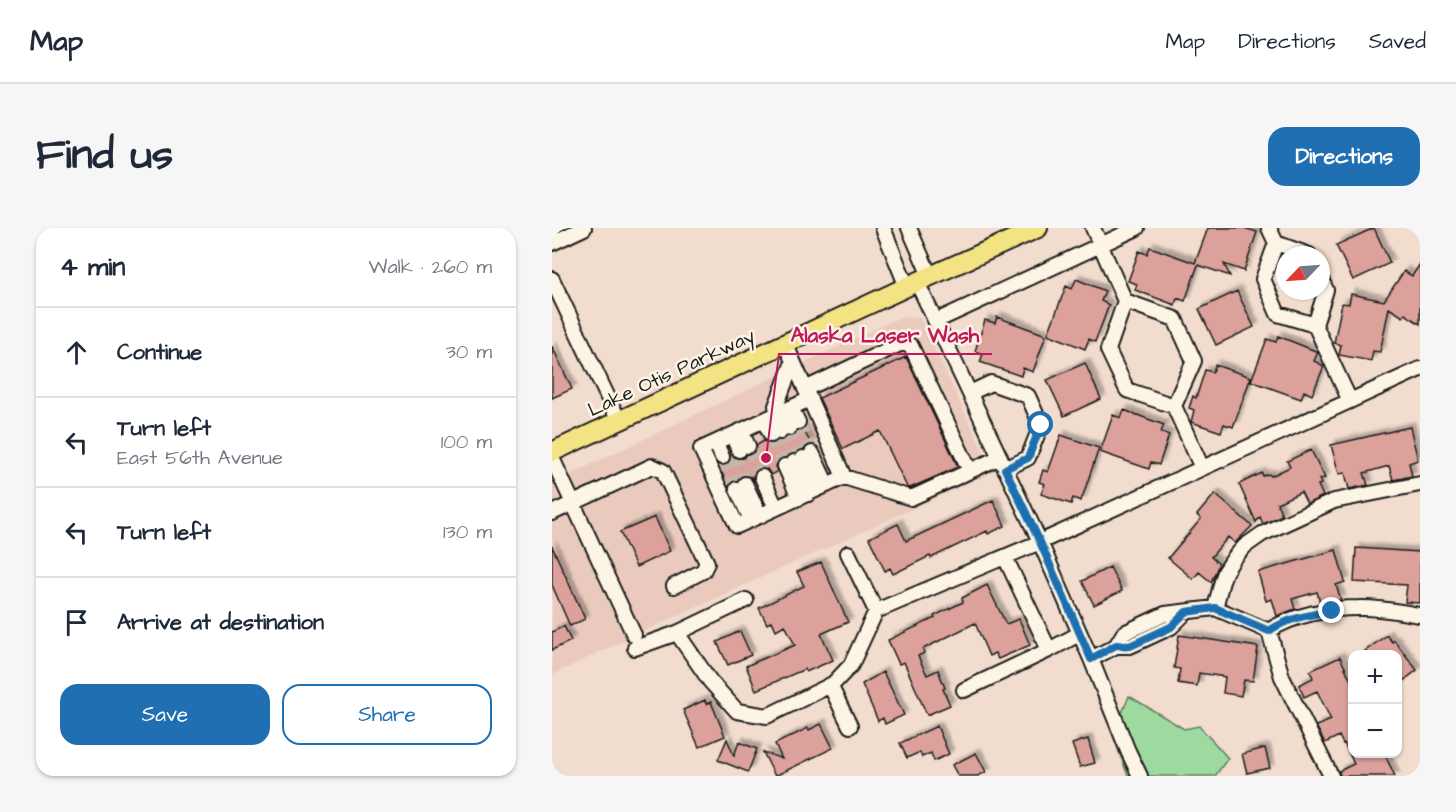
<!DOCTYPE html>
<meta charset="utf-8">
<style>
:root{--surface:#fff;--page:#f6f6f7;--text:#1f2937;--muted:#747a83;--line:#e0e1e3;--accent:#1f6fb2}
body{margin:0;font-family:"Architects Daughter",sans-serif;background:var(--page);color:var(--text)}
.controls{position:absolute;right:18px;bottom:18px;display:grid;overflow:hidden;border-radius:12px;box-shadow:0 2px 4px #0004}
.controls button{width:54px;height:54px;display:grid;place-items:center;padding:0;border:0;border-bottom:2px solid var(--line);background:var(--surface);color:var(--text);font:30px sans-serif}
.compass{position:absolute;left:724px;top:18px;width:54px;height:54px;border-radius:50%;background:var(--surface);box-shadow:0 2px 4px #0004;rotate:245deg}
.stop{position:absolute;width:18px;height:18px;margin:-14px;border:4px solid #1f6fb2;border-radius:50%;background:#fff}
.stop.end{background:#1f6fb2;border-color:#fff;box-shadow:0 2px 6px #0008}
.list{margin:0;padding:0;list-style:none}
h2{display:flex;justify-content:space-between;align-items:center;height:78px;margin:0;padding:0 24px;font-size:26px}
h2 small{font-size:20px;font-weight:400;color:var(--muted)}
.list li{display:grid;grid-template-columns:39px 1fr auto;gap:18px;align-items:center;box-sizing:border-box;height:90px;padding:0 24px;border-top:2px solid var(--line)}
.list b{display:block;font-size:22px;white-space:nowrap}
.list p{margin:0;font-size:20px;white-space:nowrap;color:var(--muted)}
.list em{font-size:20px;font-style:normal;color:var(--muted)}
.actions{display:flex;gap:12px;padding:18px 24px}
.actions a{flex:1;padding:14px 0;border:2px solid var(--accent);border-radius:18px;text-align:center;font-size:21px;color:var(--accent)}
.actions .main{background:var(--accent);color:#fff}
.icon{flex:none;width:33px;height:33px;fill:none;stroke:currentColor;stroke-width:2;stroke-linecap:round;stroke-linejoin:round}
.map{position:relative;flex:none;width:868px;height:548px;overflow:hidden;border-radius:18px}
header{display:flex;align-items:center;gap:36px;box-sizing:border-box;height:84px;padding:0 30px;background:var(--surface);border-bottom:2px solid var(--line)}
header strong{font-size:28px}
nav{display:flex;gap:33px;margin-inline-start:auto;font-size:21px}
.intro{display:flex;align-items:center;justify-content:space-between;box-sizing:border-box;height:144px;padding:0 36px}
h1{margin:0;font-size:42px}
.button{padding:15px 27px;border-radius:18px;background:var(--accent);color:#fff;font-size:21px;font-weight:700}
main{display:flex;gap:36px;padding:0 36px}
aside{flex:1;background:var(--surface);border-radius:18px;box-shadow:0 2px 4px #0004}
.map>svg:first-child{display:block}
.built{fill:#ebcabe}
.green{fill:#9edaa0;stroke:#5d7b5e;stroke-width:1.5}
.building{fill:#dba19a;stroke:#1c1c1c;stroke-width:1.5;filter:url(#shadow)}
.lines{fill:none;stroke-linecap:round;stroke-linejoin:round}
.minor-tunnel{stroke:#c7b6aa;stroke-width:14;stroke-dasharray:14 7;stroke-linecap:butt}
.minor-casing{stroke:#1c1c1c;stroke-width:18}
.major-casing{stroke:#1c1c1c;stroke-width:22}
.minor{stroke:#fcf5e5;stroke-width:14}
.major{stroke:#f4e382;stroke-width:18}
.route{stroke:#1f6fb2;stroke-width:8}
.labels{text-anchor:middle;stroke-width:5;stroke-linejoin:round;paint-order:stroke}
.street-label{font-size:20px;fill:#1c1c1c;stroke:#fcf5e5}
.leader{fill:none;stroke:#c2185b;stroke-width:2}
.callout-dot{fill:#c2185b;stroke:#fcf5e5;stroke-width:2}
.callout-label{font-size:21px;text-anchor:middle;font-weight:bold;fill:#c2185b;stroke:#fcf5e5;stroke-width:5;stroke-linejoin:round;paint-order:stroke}
</style>
<header>
<strong>Map</strong>
<nav><a>Map</a><a>Directions</a><a>Saved</a></nav>
</header>
<div class="intro"><h1>Find us</h1><a class="button">Directions</a></div>
<main>
<aside>
<h2>4 min<small>Walk · 260 m</small></h2>
<ul class="list">
<li><svg class="icon" aria-label="ahead" viewBox="0 0 24 24"><path d="M12 20V5M6 11l6-6 6 6"/></svg><div><b>Continue</b></div><em>30 m</em></li>
<li><svg class="icon" aria-label="left" viewBox="0 0 24 24"><path d="M17 20v-9H6M10 6l-5 5 5 5"/></svg><div><b>Turn left</b><p>East 56th Avenue</p></div><em>100 m</em></li>
<li><svg class="icon" aria-label="left" viewBox="0 0 24 24"><path d="M17 20v-9H6M10 6l-5 5 5 5"/></svg><div><b>Turn left</b></div><em>130 m</em></li>
<li><svg class="icon" aria-label="arrive" viewBox="0 0 24 24"><path d="M6 21V4h12l-3 4 3 4H6"/></svg><div><b>Arrive at destination</b></div></li>
</ul>
<div class="actions"><a class="main">Save</a><a>Share</a></div>
</aside>
<div class="map">
<svg width="868" height="548" viewBox="0 0 868 548">
<defs>
<filter id="shadow"><feDropShadow dx="4.5" dy="-4.5" stdDeviation="1.5" flood-color="#0004"/></filter>
</defs>
<rect width="100%" height="100%" fill="#f2dcce"/>
<filter id="ink" filterUnits="userSpaceOnUse"><feTurbulence type="fractalNoise" baseFrequency=".0167" numOctaves="2"/><feDisplacementMap in="SourceGraphic" scale="12" xChannelSelector="R" yChannelSelector="G"/><feConvolveMatrix kernelMatrix="1 2 1 2 8 2 1 2 1" color-interpolation-filters="sRGB"/></filter>
<g filter="url(#ink)">
<path class="built" d="M348 89 368 90 441 244 88 405 0 447V255Z"/>
<path class="green" d="M577 468 632 501 647 498 676 530 663 548H576L561 507Z"/>
<path class="building" d="M656 0H692L705 4 692 43 672 36 678 48 646 37 633 73 625 70 623 77 583 62 585 56 576 53 587 23 595 26 598 19 643 35Z
M822 0 838 35 801 52 784 17Z
M868 36V96L853 86 851 89 837 80 828 124 821 123 819 133 787 127 789 117 782 115 790 75 797 76 799 66 832 73 852 43 860 48Z
M524 51 553 63 549 73 557 77 543 114 537 111 533 121 496 106 514 58 520 61Z
M685 63 702 99 664 117 647 81Z
M445 89 494 107 481 144 471 140 469 148 428 134 431 126 423 123 433 92 443 95Z
M726 108 766 124 762 133 772 138 760 167 752 163 749 171 699 153 715 111 724 114Z
M0 118 20 161 0 170Z
M354 129 406 239 358 260 355 259 328 203 291 221 267 170Z
M533 135 549 171 512 188 495 152Z
M663 137 699 149 681 199 672 196 669 204 639 194 642 182 637 180 641 168 644 170 653 142 661 144Z
M572 182 612 197 609 204 617 207 607 237 599 234 597 241 548 224 561 187 569 190Z
M858 199 866 232 857 235 860 248 841 252 837 238 812 245 816 257 797 261 793 245 787 246 779 217Z
M251 201 259 216 256 217 252 221 248 222 243 225 239 226 234 229 230 230 226 232 224 238 226 243 219 247 215 241H207L203 243 201 248 203 254 199 249 193 247 181 253 177 259 166 237H174L181 228 187 231 191 230 195 227 200 226 204 223 205 217 212 213 218 216 222 215 226 213 232 212 236 209 240 208 245 203Z
M509 207 547 220 529 273 521 270 519 276 489 266 493 256 487 254 491 242 496 244Z
M759 222 773 250 767 251 769 256 766 257 771 268 755 276 749 264 725 275 730 287 711 296 708 289 704 294 687 256 710 245 711 248 717 246 719 248 738 239 735 233Z
M663 266 700 298 683 315 676 309 659 329 667 336 659 354 647 344 641 351 616 330 649 291 645 287Z
M441 272 453 298 436 306 435 303 379 330 378 328 341 346 338 340 333 343 317 310 346 296 354 313Z
M103 289 118 323 84 339 68 304Z
M0 318 33 391 18 398 0 357Z
M804 320 868 324V375L853 374 855 357 802 354Z
M784 322 793 354 784 357 789 372 768 375 765 364 740 371 743 381 725 388 720 371 714 373 706 344Z
M269 334 296 394 269 406 281 432 254 444 253 441 204 462 194 438 243 417 233 397 224 402 220 393 215 396 207 380 252 358 245 344Z
M558 339 570 363 542 377 530 353Z
M435 357 454 396 467 391 478 417 446 431 443 425 437 428 423 395 371 421 372 425 366 428 375 447 386 442 393 460 391 461 398 477 375 487 352 434 347 436 336 412 383 390 382 388 411 374 410 370Z
M12 398 19 413 0 422V404Z
M188 403 199 427 176 437 165 414Z
M627 407 706 419 701 453 692 452 689 468 671 465 673 449 647 445 645 458 626 455 628 441 622 440Z
M835 407 840 414 842 412 865 442 846 457V426H809Z
M788 429 801 457V525H832L843 548H788L787 543 802 536 792 515 791 516 787 508 773 515 764 498 779 492 765 463 752 469 747 457 761 450 758 443Z
M331 444 352 487 333 496 331 490 326 493 310 456Z
M153 472 154 476 159 474 173 508 147 519 131 482Z
M269 496 281 520 223 548 211 524 230 531 223 516 256 500 257 502Z
M385 498 397 526 382 533 379 525 370 529 368 524 355 530 348 515Z
M175 511 182 528 187 514 205 521 196 544 166 532Z
M536 511 543 535 528 539 520 516Z
M713 520 718 540 695 545 690 526Z
M424 525 434 544 426 548H406L400 537Z"/>
<g class="lines">
<path class="minor-tunnel" d="M246 194 260 225
M237 200 251 230
M228 204 242 234
M219 207 233 238
M196 218 210 249
M180 225 193 256
M170 229 185 261"/>
<defs>
<path id="minor" d="M331 0 355 59
M357 0 378 48
M541 0 573 73
M717 0 724 15
M0 15 32 0
M757 27 724 15 711 51 726 86 763 97 774 62 769 51
M0 51 67 193
M365 54 488 314 539 431 576 523 588 548
M573 73 623 91 642 133 622 178 575 162 556 122Z
M384 93 585 0
M763 97 798 173
M233 115 292 249
M253 161 350 115 359 118 418 243 359 270 292 249 185 298 149 221 258 171
M418 165 439 155 476 168 489 197 476 230 453 241
M622 178 650 240
M239 180 246 194
M229 184 237 200
M226 186 224 178 241 134
M221 188 228 204
M212 192 219 207
M189 203 196 218
M180 207 187 222
M164 215 170 229
M260 225 275 257
M0 230 82 407
M251 230 266 261
M242 234 257 266
M233 238 247 270
M418 243 448 229
M210 249 224 280
M193 256 208 288
M185 261 199 292
M0 285 100 238 111 243 155 335 151 343 122 358
M296 325 324 383
M453 329 497 422
M663 380 670 353 673 344 682 330 693 318 710 306 782 273 868 256
M717 403C739 387 779 380 807 380 827 379 848 384 868 387
M125 405 194 372
M564 418 572 405 613 386 663 380 717 403 730 449 779 548
M83 420 125 405 158 453 185 483 215 488 281 456 299 437 324 383 488 314 868 141
M539 431 564 418H578L619 399 634 384
M278 457 298 498
M412 462 497 422 527 406"/>
<path id="major" d="M0 224 365 54 486 0"/>
</defs>
<use href="#minor" class="minor-casing"/>
<use href="#major" class="major-casing"/>
<use href="#minor" class="minor"/>
<use href="#major" class="major"/>
</g>
</g>
<g class="lines" filter="url(#ink)">
<path class="route" d="M489 197 476 230 453 241 488 314 539 431 564 417 578 418 619 399 634 384 663 380 717 403C735 390 758 387 780 383"/>
</g>
<g class="labels">
<g class="street-label">
<text transform="translate(119 144) rotate(-25)" y="7">Lake Otis Parkway</text>
</g>
</g>
<path class="leader" d="M214 230L227 126H440"/>
<circle class="callout-dot" cx="214" cy="230" r="6"/>
<g class="callout-label">
<text x="333" y="114">Alaska Laser Wash</text>
</g>
</svg>
<div class="controls">
<button>+</button>
<button>−</button>
</div>
<svg class="compass" viewBox="-18 -18 36 36"><path d="M0-13l5 13h-10z" fill="#e53935"/><path d="M0 13l5-13h-10z" fill="#747a83"/></svg>
<div class="stop" style="left:489px;top:197px"></div>
<div class="stop end" style="left:780px;top:383px"></div>
</div>
</main>
